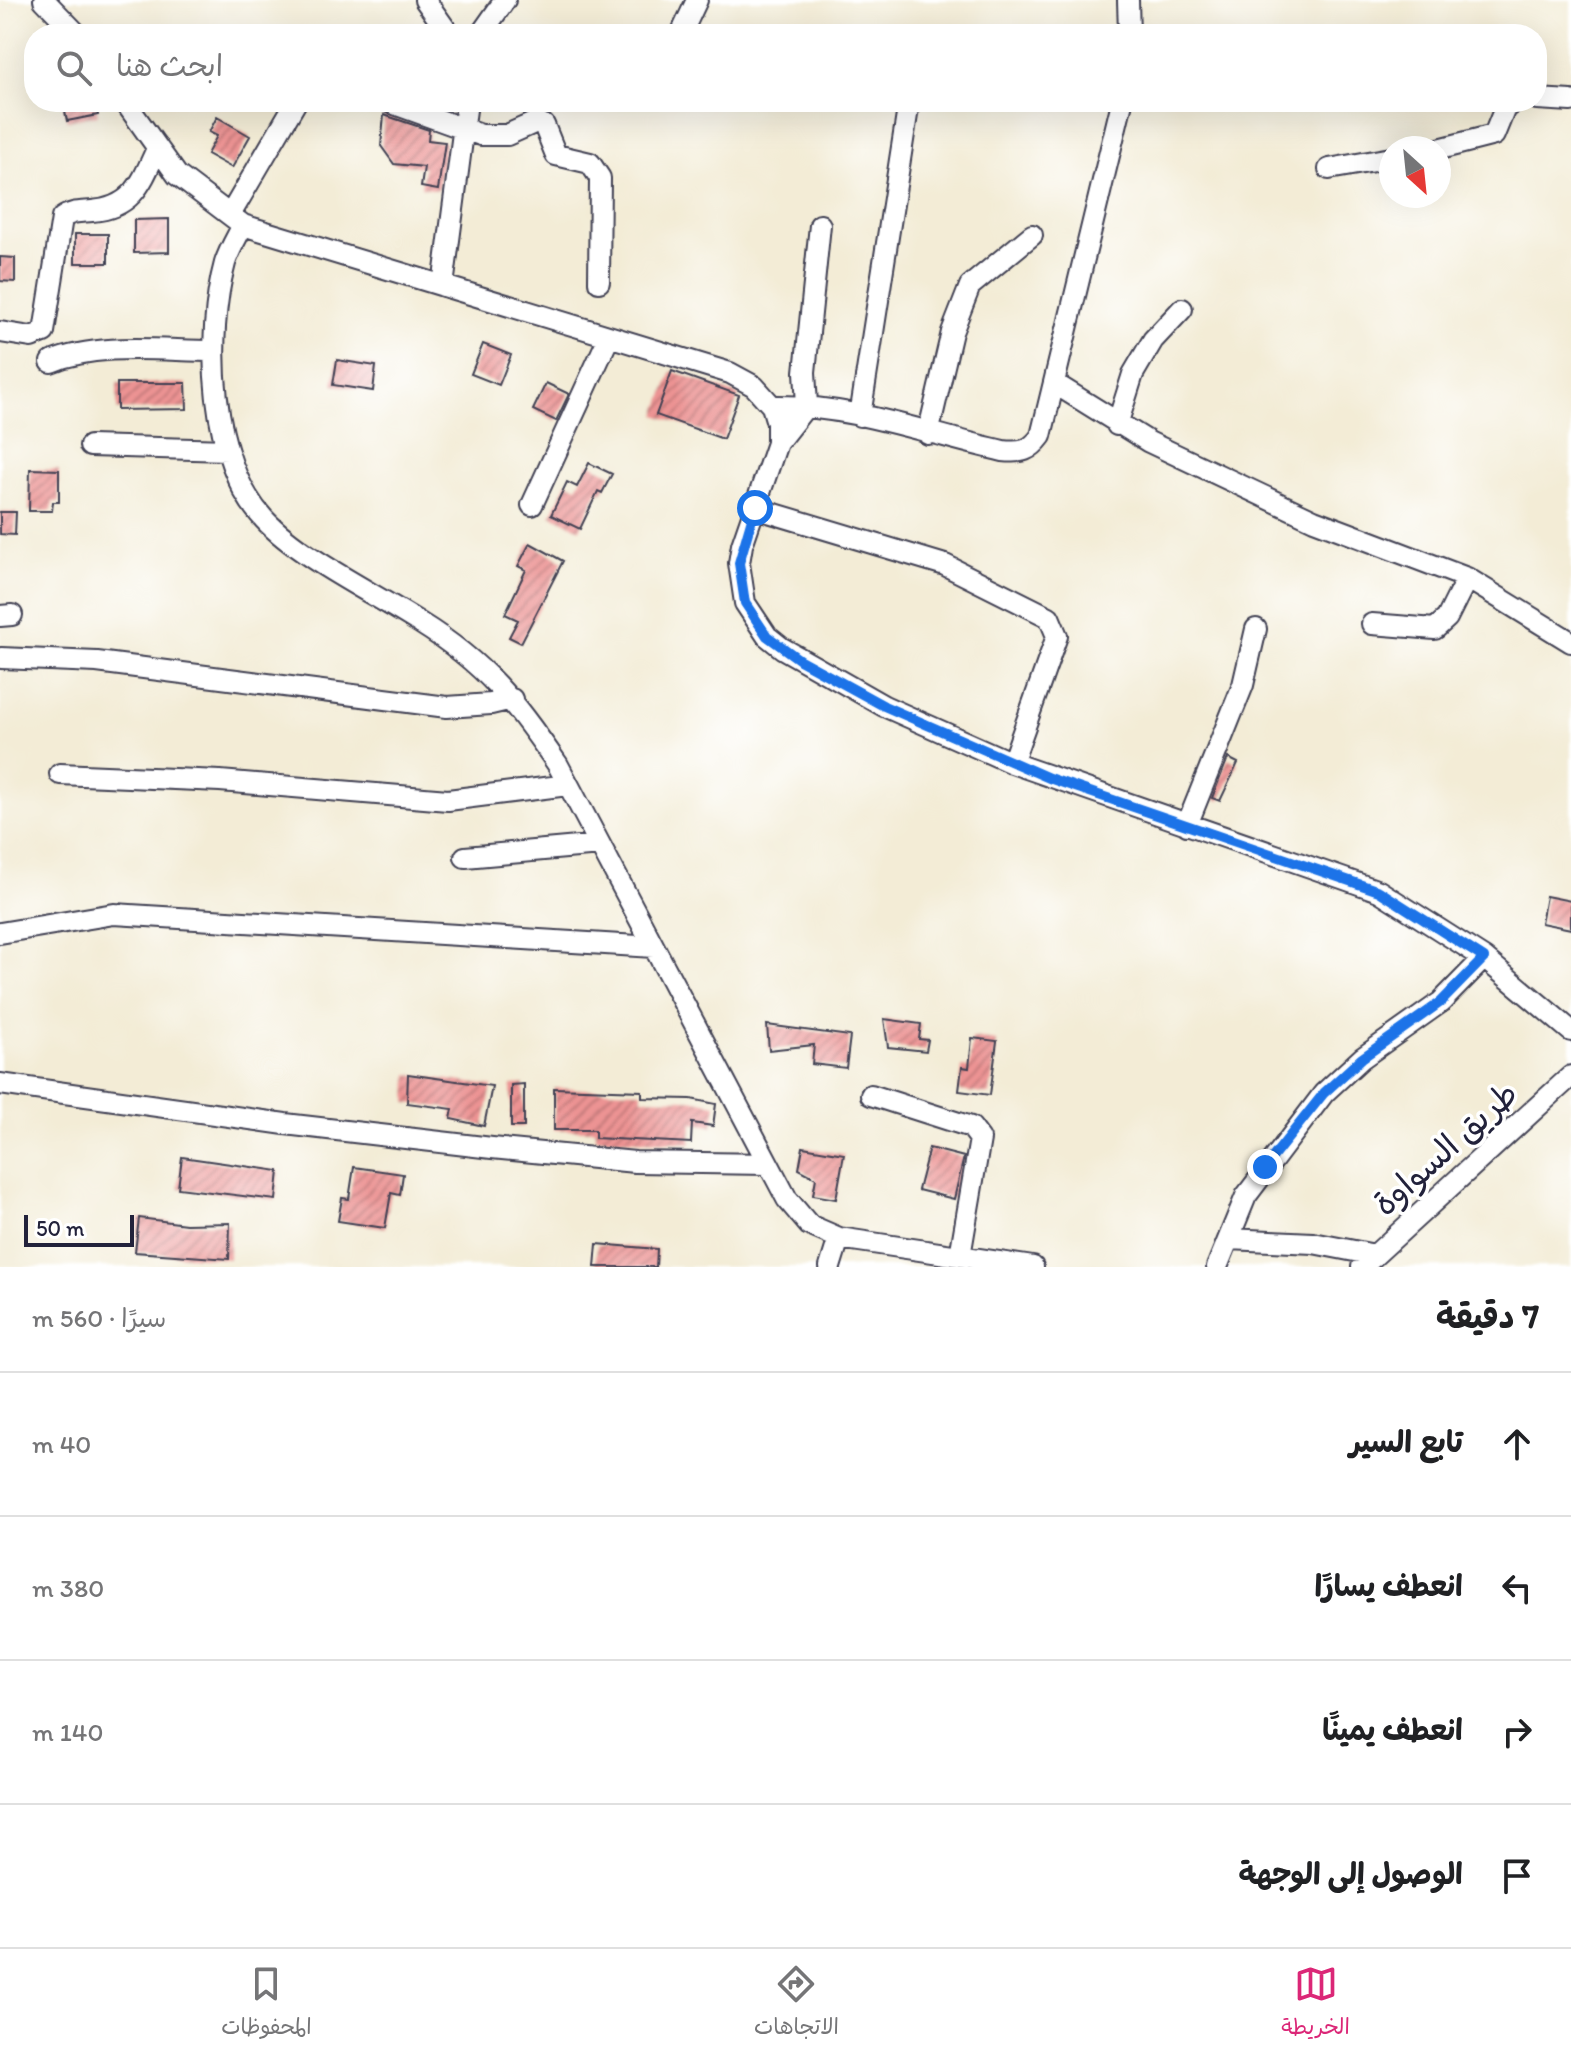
<!DOCTYPE html>
<html lang="ar">
<meta charset="utf-8">
<style>
:root{--surface:#fff;--page:#f6f6f6;--text:#202124;--muted:#757577;--line:#e0e0e0;--accent:#db2777}
body{margin:0;font-family:Itim,"Playpen Sans Arabic",sans-serif;background:var(--page);color:var(--text);direction:rtl}
.compass{position:absolute;left:1379px;top:136px;width:72px;height:72px;border-radius:50%;background:var(--surface);box-shadow:0 8px 32px #0002;rotate:153deg}
.scale{position:absolute;left:24px;bottom:20px;width:110px;box-sizing:border-box;padding-left:8px;border:4px solid #22223b;border-top:0;font-size:22px;line-height:28px;white-space:nowrap;color:#22223b;-webkit-text-stroke:6px #fff;paint-order:stroke}
.stop{position:absolute;width:24px;height:24px;margin:-18px;border:6px solid #1a73e8;border-radius:50%;background:#fff}
.stop.end{background:#1a73e8;border-color:#fff;box-shadow:0 2px 8px #0008}
.list{margin:0;padding:0;list-style:none}
h2{display:flex;justify-content:space-between;align-items:center;height:104px;margin:0;padding:0 32px;font-size:34px}
h2 small{font-size:26px;font-weight:400;color:var(--muted)}
.list li{display:grid;grid-template-columns:52px 1fr auto;gap:24px;align-items:center;box-sizing:border-box;height:144px;padding:0 32px;border-top:2px solid var(--line)}
.list b{display:block;font-size:30px;white-space:nowrap}
.list em{font-size:26px;font-style:normal;color:var(--muted)}
.icon{flex:none;width:44px;height:44px;fill:none;stroke:currentColor;stroke-width:2;stroke-linecap:round;stroke-linejoin:round}
.map{position:relative;flex:none;width:1571px;height:1267px;overflow:hidden;direction:ltr}
.search{position:absolute;background:var(--surface);box-shadow:0 8px 32px #0002;left:24px;right:24px;top:24px;height:88px;display:flex;align-items:center;gap:20px;box-sizing:border-box;padding:0 28px;border-radius:32px;color:var(--muted);font-size:30px}
.sheet{height:680px;background:var(--surface)}
nav{display:flex;justify-content:space-around;align-items:center;box-sizing:border-box;height:112px;border-top:2px solid var(--line);background:var(--surface);font-size:22px;color:var(--muted)}
nav a{display:grid;justify-items:center;gap:4px}
nav .on{color:var(--accent)}
.map>svg:first-child{display:block}
.building{fill:url(#building-hatch)}
.lines{fill:none;stroke-linecap:round;stroke-linejoin:round}
.minor-casing{stroke:#414052;stroke-width:24}
.minor{stroke:#fff;stroke-width:20}
.route{stroke:#1a73e8;stroke-width:10}
.labels{text-anchor:middle;stroke-width:7;stroke-linejoin:round;paint-order:stroke}
.street-label{font-size:34px;fill:#22223b;stroke:#fff}
</style>
<div class="map">
<svg width="1571" height="1267" viewBox="0 0 1571 1267">
<defs>
<pattern id="building-hatch" width="6" height="6" patternUnits="userSpaceOnUse" patternTransform="scale(2)"><rect width="6" height="6" fill="#ec9393"/><path d="M-1 1l2-2M0 6l6-6M5 7l2-2" fill="none" stroke="#bf7879"/></pattern>
</defs>
<rect width="100%" height="100%" fill="#fff"/>
<filter id="ink" filterUnits="userSpaceOnUse"><feTurbulence type="fractalNoise" baseFrequency=".0125" numOctaves="2"/><feDisplacementMap in="SourceGraphic" scale="16" xChannelSelector="R" yChannelSelector="G"/><feConvolveMatrix kernelMatrix="1 2 1 2 8 2 1 2 1" color-interpolation-filters="sRGB"/></filter>
<filter id="wash" filterUnits="userSpaceOnUse"><feTurbulence type="fractalNoise" baseFrequency=".006" numOctaves="4" result="noise"/><feDisplacementMap in="SourceGraphic" scale="32" xChannelSelector="R" yChannelSelector="G"/><feGaussianBlur stdDeviation="1.8" result="paint"/><feColorMatrix in="noise" values="0 0 0 0 0 0 0 0 0 0 0 0 0 0 0 0 0 1.4 0 .05"/><feComposite in="paint" operator="in"/></filter>
<g filter="url(#wash)">
<rect width="100%" height="100%" fill="#f3ecd6"/>
<g id="blocks">
<path class="building" d="M63 102H96L98 115 67 121Z
M384 115 429 130 428 140 445 142 438 190 421 187 424 167 394 164 381 146Z
M217 117 250 136 232 168 207 154 217 136 209 132Z
M169 219V252L134 253V220Z
M75 234H108V263H75Z
M0 257 15 258V282L0 281Z
M483 344 511 355 499 385 471 374Z
M337 360 376 366 373 391 333 385Z
M672 371 739 395 723 439 656 415Z
M117 383H186L187 409 117 410Z
M546 383 569 394 556 421 533 410Z
M589 463 612 474 602 493 598 491 580 529 551 515 567 482 577 487Z
M30 469 59 470V502H53L52 511H29Z
M0 512H16L15 535 0 534Z
M530 543 563 561 521 643 509 637 518 620 505 614 526 570 518 566Z
M1228 758 1238 763 1220 801 1212 798Z
M1546 896 1571 901V929L1541 923Z
M884 1019 921 1024 919 1039 928 1040 926 1051 888 1047Z
M767 1025 850 1036 846 1068 812 1064 814 1045 769 1050Z
M972 1038 997 1041 990 1095 959 1091 962 1067 969 1068Z
M408 1074 492 1086 484 1126 451 1119 453 1109 407 1103Z
M524 1084V1127H511V1085Z
M554 1088 642 1091V1098L691 1099 716 1104 713 1126 692 1123 691 1143 595 1138V1130H554Z
M803 1147 844 1154 836 1199 813 1195 816 1178 799 1169Z
M929 1148 964 1157 954 1199 918 1190Z
M182 1157 279 1171 276 1200 178 1188Z
M354 1167 403 1174 400 1195 391 1193 385 1228 338 1221 342 1198 349 1199Z
M139 1218 186 1224 230 1223 229 1259 135 1252Z
M597 1244 657 1249 656 1267H595Z"/>
</g>
</g>
<g filter="url(#ink)">
<use href="#blocks" fill-opacity="0" stroke="#414052" stroke-width="2"/>
<g class="lines">
<defs>
<path id="minor" d="M44 0 77 34
M425 0 449 34
M1128 0 1129 34
M481 34 505 0
M681 34 697 0
M1537 99 1571 101
M125 102 177 175 243 225 730 373 754 386 772 406 777 423V443L742 545 739 563 745 603 767 636 782 648 884 706 1012 763 1379 891 1484 958 1571 1031
M389 102 481 135H507L536 122 544 125 556 155 590 163 600 178 599 282
M1439 149 1494 135 1505 108 1514 102
M1329 169 1391 158
M230 215 296 102
M243 225C237 237 229 250 225 263 205 336 210 461 264 519 300 558 374 593 420 623 486 664 515 702 558 765L787 1199 809 1225 839 1238 1033 1267
M443 286 467 102
M0 332 31 337 44 332 62 218C72 211 81 212 92 211 132 208 141 184 156 151
M51 362C99 342 163 351 214 351
M1054 383 1149 442 1314 520 1467 578 1571 642
M772 406C850 404 927 434 1003 451 1022 453 1030 451 1041 436L1122 102
M860 416 909 102
M1117 425 1133 374 1153 340 1182 309
M928 434 952 332 970 286 1032 235
M777 443 807 405 805 372 820 225
M90 446 227 450
M532 505 609 337
M755 508 945 565 1049 617 1057 636 1012 763
M0 616 12 615
M1372 624 1435 629 1447 618 1467 578
M1 658 97 662 447 707 491 704 512 699
M60 774 220 781 448 800 568 785
M1187 825 1243 685 1256 629
M465 857 600 845
M0 933 114 914 654 947
M0 1084 285 1124 492 1148 635 1162 768 1164
M871 1095 971 1127 980 1139 960 1256
M1229 1239 1313 1243 1375 1255
M830 1267 839 1238
M1217 1267 1246 1196 1324 1093 1362 1058 1441 1002 1484 958
M1362 1267 1571 1076"/>
</defs>
<use href="#minor" class="minor-casing"/>
<use href="#minor" class="minor"/>
</g>
</g>
<g class="lines" filter="url(#ink)">
<path class="route" d="M755 508 739 563 745 603 767 636 800 660 884 706 1049 778 1379 891 1484 958 1441 1002 1362 1058 1324 1093 1265 1167"/>
</g>
<g class="labels">
<g class="street-label">
<text transform="translate(1445 1148) rotate(-42)" y="12">طريق السواوة</text>
</g>
</g>
</svg>
<svg class="compass" viewBox="-18 -18 36 36"><path d="M0-13l5 13h-10z" fill="#e53935"/><path d="M0 13l5-13h-10z" fill="#757577"/></svg>
<div class="scale">50 m</div>
<div class="stop" style="left:755px;top:508px"></div>
<div class="stop end" style="left:1265px;top:1167px"></div>
<div class="search"><svg class="icon" aria-label="search" viewBox="0 0 24 24"><circle cx="10" cy="10" r="6"/><path d="M15 15l6 6"/></svg>ابحث هنا</div>
</div>
<section class="sheet">
<h2>7 دقيقة<small>سيرًا · 560 m</small></h2>
<ul class="list">
<li><svg class="icon" aria-label="ahead" viewBox="0 0 24 24"><path d="M12 20V5M6 11l6-6 6 6"/></svg><div><b>تابع السير</b></div><em>40 m</em></li>
<li><svg class="icon" aria-label="left" viewBox="0 0 24 24"><path d="M17 20v-9H6M10 6l-5 5 5 5"/></svg><div><b>انعطف يسارًا</b></div><em>380 m</em></li>
<li><svg class="icon" aria-label="right" viewBox="0 0 24 24"><path d="M7 20v-9h11M14 6l5 5-5 5"/></svg><div><b>انعطف يمينًا</b></div><em>140 m</em></li>
<li><svg class="icon" aria-label="arrive" viewBox="0 0 24 24"><path d="M6 21V4h12l-3 4 3 4H6"/></svg><div><b>الوصول إلى الوجهة</b></div></li>
</ul>
</section>
<nav>
<a class="on"><svg class="icon" aria-label="map" viewBox="0 0 24 24"><path d="M3 6l6-2 6 2 6-2v14l-6 2-6-2-6 2zM9 4v14M15 6v14"/></svg>الخريطة</a>
<a><svg class="icon" aria-label="directions" viewBox="0 0 24 24"><path d="M12 3l9 9-9 9-9-9zM9 14v-3h6M13 9l2 2-2 2"/></svg>الاتجاهات</a>
<a><svg class="icon" aria-label="saved" viewBox="0 0 24 24"><path d="M7 4h10v16l-5-4-5 4z"/></svg>المحفوظات</a>
</nav>
